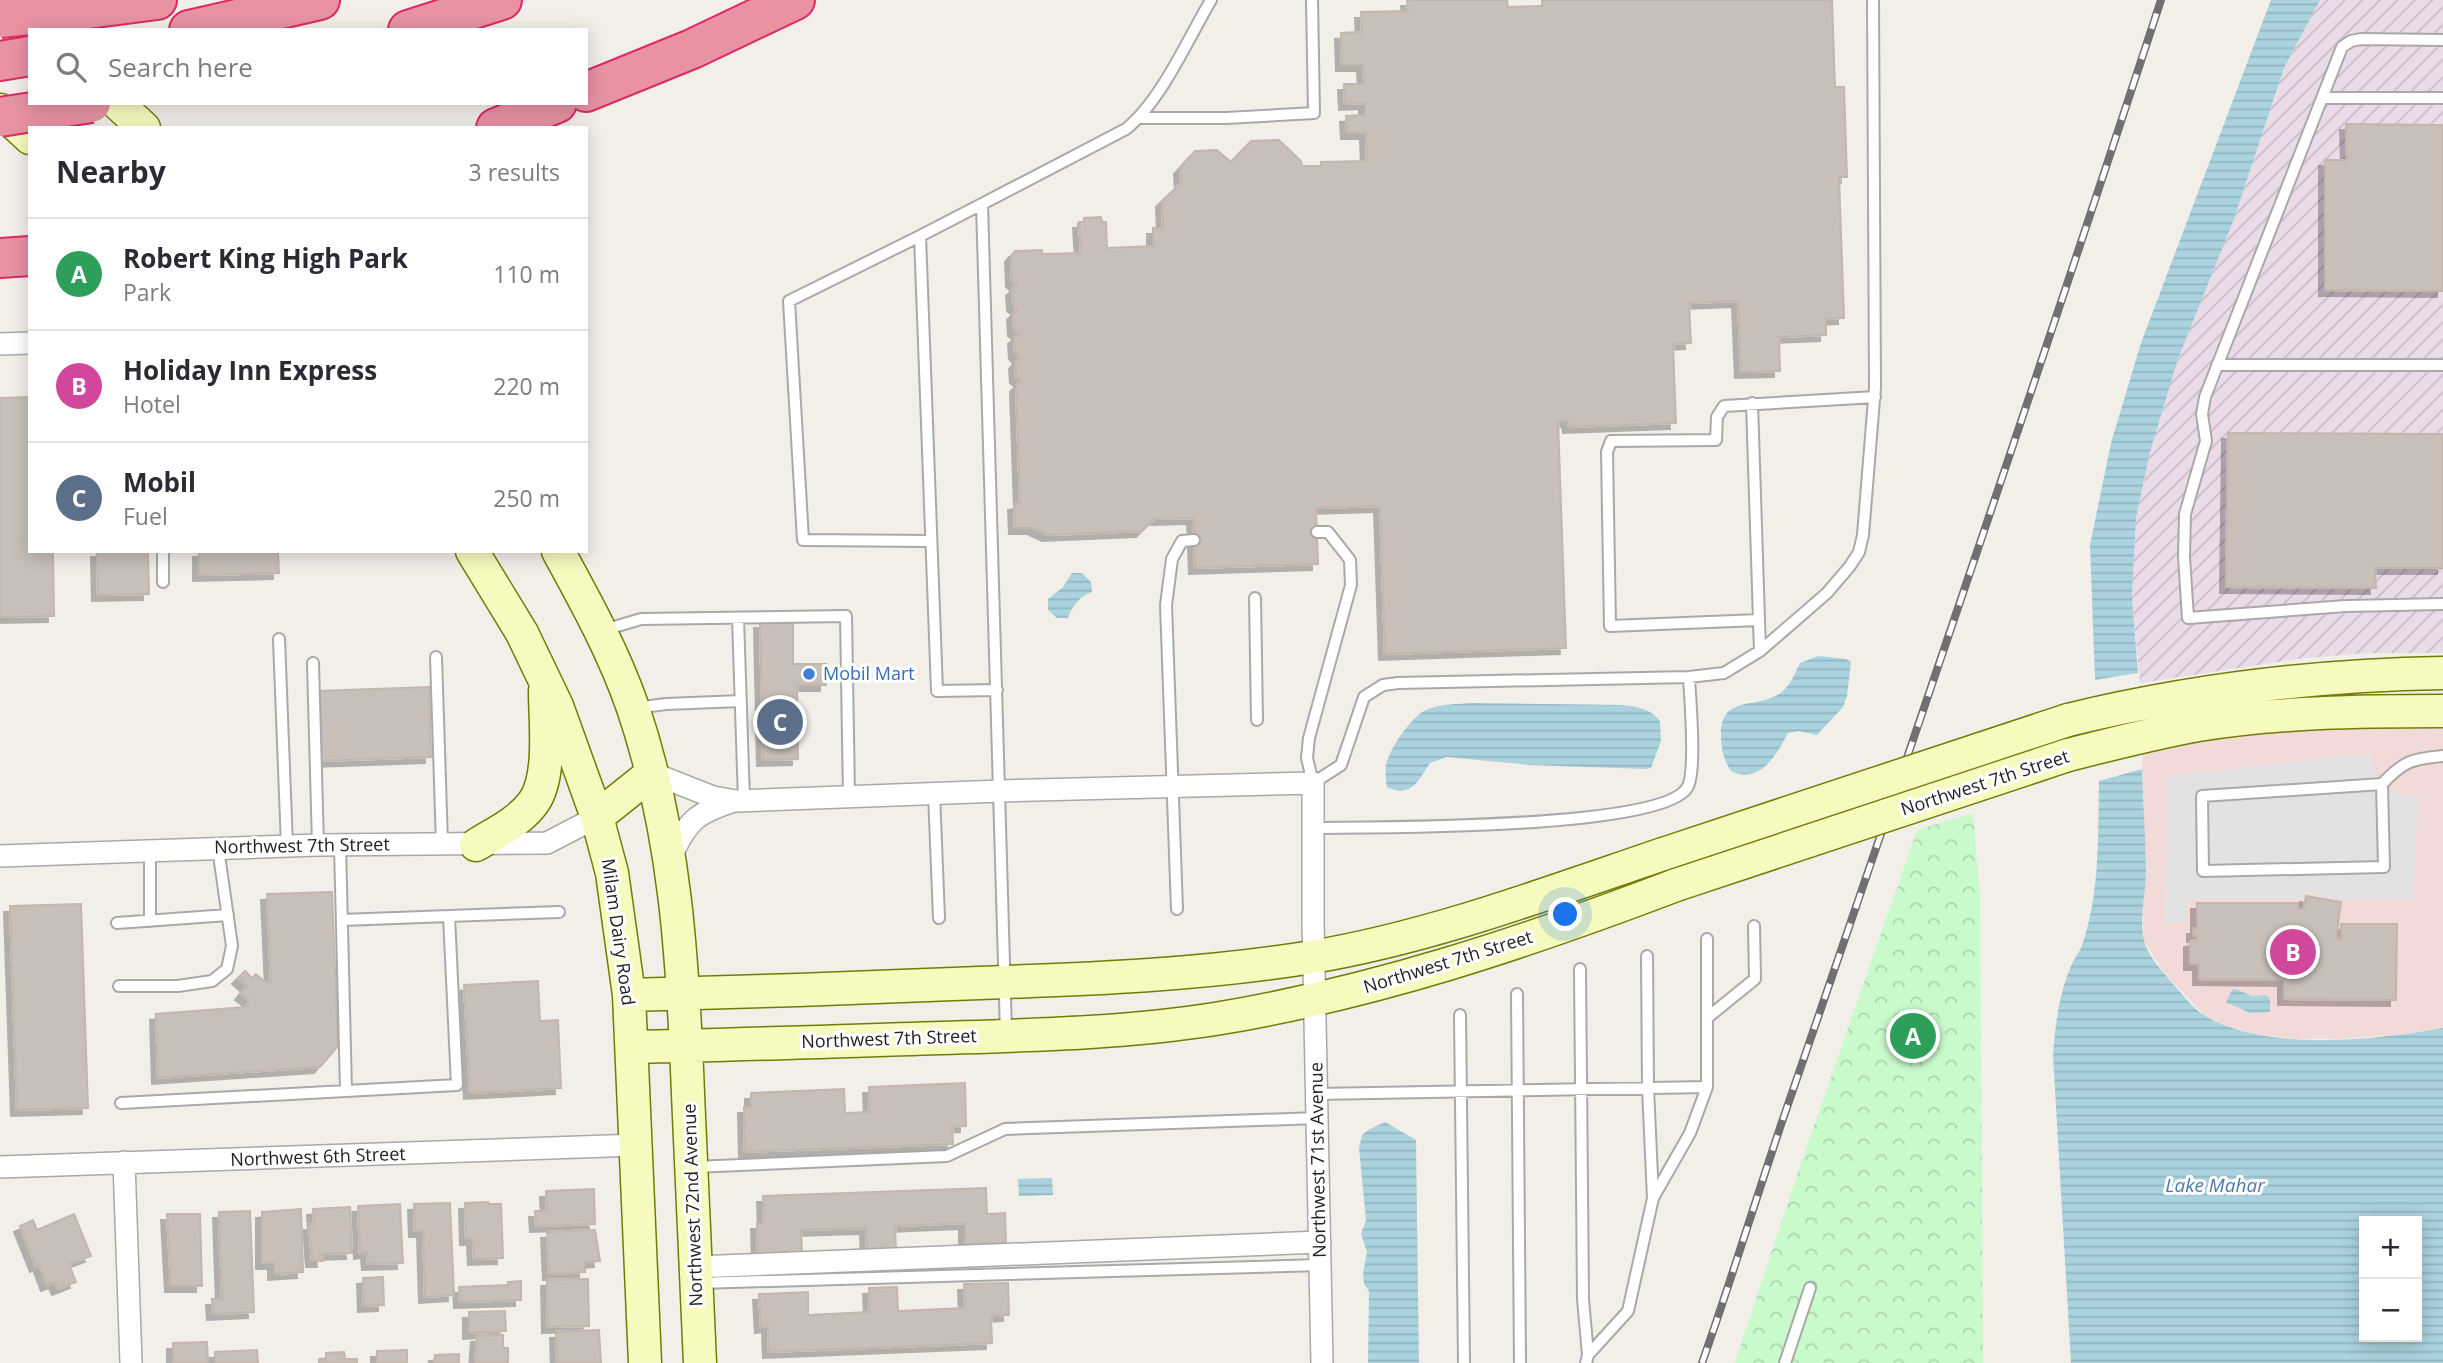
<!DOCTYPE html>
<meta charset="utf-8">
<style>
:root{--surface:#fff;--page:#f2f2f3;--text:#2b2b33;--muted:#7c7c81;--line:#e1e1e2;--accent:#db2777}
body{margin:0;font-family:"Open Sans",sans-serif;background:var(--page);color:var(--text)}
.controls{position:absolute;right:21px;bottom:21px;display:grid;overflow:hidden;border-radius:0px;box-shadow:0 4px 18px #0003}
.controls button{width:63px;height:63px;display:grid;place-items:center;padding:0;border:0;border-bottom:2px solid var(--line);background:var(--surface);color:var(--text);font:35px sans-serif}
.you{position:absolute;left:1566px;top:915px;width:24px;height:24px;margin:-18px;border:5px solid #fff;border-radius:50%;background:#1a73e8;box-shadow:0 0 0 10px #1a73e833}
.badge{display:grid;place-items:center;width:46px;height:46px;border-radius:50%;background:var(--accent);color:#fff;font-size:23px;font-weight:700}
.pin{position:absolute;translate:-50% -50%;border:4px solid #fff;box-shadow:0 2px 7px #0006}
.list{margin:0;padding:0;list-style:none}
h2{display:flex;justify-content:space-between;align-items:center;height:91px;margin:0;padding:0 28px;font-size:30px}
h2 small{font-size:23px;font-weight:400;color:var(--muted)}
.list li{display:grid;grid-template-columns:46px 1fr auto;gap:21px;align-items:center;box-sizing:border-box;height:112px;padding:0 28px;border-top:2px solid var(--line)}
.list b{display:block;font-size:26px;white-space:nowrap}
.list p{margin:0;font-size:23px;white-space:nowrap;color:var(--muted)}
.list em{font-size:23px;font-style:normal;color:var(--muted)}
.icon{flex:none;width:38px;height:38px;fill:none;stroke:currentColor;stroke-width:2;stroke-linecap:round;stroke-linejoin:round}
.map{position:relative;flex:none;width:2443px;height:1363px;overflow:hidden}
.search{position:absolute;background:var(--surface);box-shadow:0 4px 18px #0003;left:28px;top:28px;width:560px;height:77px;display:flex;align-items:center;gap:18px;box-sizing:border-box;padding:0 24px;border-radius:0px;color:var(--muted);font-size:26px}
.panel{position:absolute;background:var(--surface);box-shadow:0 4px 18px #0003;left:28px;top:126px;width:560px;height:427px;border-radius:0px}
.map>svg:first-child{display:block}
.commercial{fill:#f2dad9}
.industrial{fill:url(#industrial-furrows)}
.park{fill:url(#park-crowns)}
.parking{fill:#e2e2e2}
.water{fill:url(#water-rules);fill-rule:evenodd}
.building{fill:#c7bfb8;stroke:#c4b6ab;stroke-width:2;filter:url(#shadow)}
.lines{fill:none;stroke-linecap:round;stroke-linejoin:round}
.service-casing{stroke:#a9a9a9;stroke-width:14}
.minor-casing{stroke:#a9a9a9;stroke-width:24}
.secondary-casing{stroke:#707d05;stroke-width:35}
.motorway-casing{stroke:#dc2a67;stroke-width:42}
.service{stroke:#fff;stroke-width:10}
.minor{stroke:#fff;stroke-width:21}
.secondary{stroke:#f7fabf;stroke-width:32}
.motorway{stroke:#e892a2;stroke-width:38}
.rail-casing{stroke:#707070;stroke-width:8}
.rail{stroke:#fff;stroke-width:5;stroke-dasharray:16;stroke-linecap:butt}
.secondary-bridge-casing{stroke:#707d05;stroke-width:35;stroke-linecap:butt}
.motorway-bridge-casing{stroke:#dc2a67;stroke-width:42;stroke-linecap:butt}
.secondary-bridge{stroke:#f7fabf;stroke-width:32}
.motorway-bridge{stroke:#e892a2;stroke-width:38}
.shop-dot{fill:#3f7fe0;stroke:#fff;stroke-width:2.5}
.labels{text-anchor:middle;stroke-width:6;stroke-linejoin:round;paint-order:stroke}
.shop-label{font-size:18px;fill:#366cbe;stroke:#fff;text-anchor:start}
.street-label{font-size:18px;fill:#222;stroke:#fff}
.water-label{font-size:19px;font-style:italic;fill:#4a7aab;stroke:#fff}
</style>
<div class="map">
<svg width="2443" height="1363" viewBox="0 0 2443 1363">
<defs>
<pattern id="industrial-furrows" width="10" height="10" patternUnits="userSpaceOnUse" patternTransform="scale(1.75)"><rect width="10" height="10" fill="#ebdbe8"/><path d="M-1 1l2-2M0 10L10 0M9 11l2-2" fill="none" stroke="#c9bcc7"/></pattern>
<pattern id="park-crowns" width="20" height="18" patternUnits="userSpaceOnUse" patternTransform="scale(1.75)"><rect width="20" height="18" fill="#c8facc"/><path d="M2 6a3 3 0 1 1 6 0M12 15a3 3 0 1 1 6 0" fill="none" stroke="#acd6af"/></pattern>
<pattern id="water-rules" width="6" height="5" patternUnits="userSpaceOnUse" patternTransform="scale(1.75)"><rect width="6" height="5" fill="#aad3df"/><path d="M0 2.5h6" fill="none" stroke="#92b5bf"/></pattern>
<filter id="shadow"><feDropShadow dx="-6" dy="6" stdDeviation="0" flood-color="#0004"/></filter>
</defs>
<rect width="100%" height="100%" fill="#f2efe9"/>
<path class="commercial" d="M2301 729H2443V1028L2408 1034 2337 1039H2295L2249 1033 2225 1026 2204 1015 2165 974 2144 941 2142 915 2146 877 2142 769 2143 753 2200 740Z"/>
<path class="industrial" d="M2320 0H2443V653H2372L2304 658 2140 683 2132 597 2136 518 2150 452 2178 359 2234 219 2284 68Z"/>
<path class="park" d="M1973 813 1980 897 1983 1363H1735L1797 1175 1917 830Z"/>
<path class="parking" d="M2371 753 2374 773 2396 794 2418 797 2413 900H2346L2305 893 2301 899H2188L2186 922 2165 923 2169 776Z"/>
<path class="water" d="M2271 0H2320L2284 68 2234 219 2178 359 2150 452 2136 518 2132 597 2138 673 2095 680 2090 545 2111 443 2141 343Z
M1072 573H1082L1091 582 1092 592C1080 596 1072 606 1068 618H1057L1048 610V599L1063 587Z
M1818 656 1846 659 1851 662 1847 696 1843 707 1817 735 1798 731 1788 733C1777 754 1760 785 1731 771 1723 760 1721 747 1721 734 1721 693 1760 711 1783 691 1791 684 1795 673 1800 663Z
M1472 703 1622 705C1637 707 1650 708 1660 721L1661 741 1651 768 1645 769 1530 765 1447 757 1430 763C1419 779 1412 799 1387 787 1386 780 1385 772 1386 765 1390 748 1412 715 1428 709 1442 704 1458 704 1472 703Z
M2142 769C2143 805 2146 841 2146 876 2145 897 2139 919 2144 940 2147 955 2163 972 2173 984 2183 995 2194 1010 2207 1017 2269 1052 2376 1040 2443 1028V1363H2071L2053 1056C2055 1026 2059 994 2071 966 2074 958 2081 951 2083 942 2100 892 2098 834 2099 781ZM2364 1221H2417V1337H2364Z
M2235 989 2252 996 2266 995 2270 998V1012L2250 1013 2226 1002 2232 990Z
M1385 1122 1416 1140 1419 1363H1368L1369 1291 1364 1284 1363 1273 1367 1252 1361 1234 1366 1220 1359 1148 1362 1135 1368 1130Z
M1052 1178 1053 1195 1019 1196 1018 1179Z"/>
<path class="building" d="M1407 0H1507L1508 7 1542 6V0H1832L1835 87H1844L1847 177H1839L1844 318 1826 319V335L1779 337 1780 371 1741 372 1738 301 1689 303 1691 343 1673 344 1676 423 1569 427 1568 421H1558L1566 648 1385 654 1380 506 1316 508 1318 564 1195 568 1193 518 1154 519 1142 531 1048 535 1033 528H1015L1014 504 1020 503 1016 386 1021 381 1016 377 1015 363 1019 358 1015 353 1014 338 1019 334 1014 330 1013 314 1018 309 1013 305 1012 290 1017 285 1012 281 1011 256 1015 251 1042 250V254L1081 253 1079 222H1084V218L1101 217 1102 222H1106L1107 248 1153 246V228H1163L1162 201 1178 186 1181 185 1180 168 1195 151 1217 150 1231 162 1251 141 1279 140 1301 161 1302 166H1321V162L1367 161 1366 133H1347L1346 116 1365 115V103L1345 104 1344 84H1364L1363 65H1342L1341 33 1362 32 1361 12 1408 11Z
M2346 124 2443 125V291L2325 290V160H2347Z
M30 397V551H53L54 616 0 617V398Z
M2228 433 2443 434V568H2375L2376 588 2226 587Z
M97 551H148L149 594 98 595Z
M199 551H278L279 573 199 575Z
M760 622H793V664H826V685H797L798 759 763 760Z
M429 687 431 757 320 761 318 691Z
M332 892 338 1046 320 1067 158 1078 156 1014 246 1007 249 1000 241 994 247 986 238 978 245 971 252 978 256 974 265 982H271L267 894Z
M2306 896 2341 902 2336 939H2341V924H2397L2396 1000 2284 999V980L2199 979V964H2190V941L2197 940V936H2193V928H2197V903H2298V909H2304Z
M81 904 88 1108 17 1110 10 906Z
M538 981 540 1021 558 1020 561 1088 470 1093 464 985Z
M965 1083 966 1126 952 1127 953 1144 745 1152 744 1107H751V1093L844 1089 845 1113 870 1112 869 1087Z
M986 1188 987 1214 1005 1213 1006 1243 965 1244V1223L895 1226 896 1251 867 1252 866 1228 801 1230 802 1252 758 1254 757 1223H764L763 1196Z
M594 1189 595 1224 536 1226 535 1211H547L546 1191Z
M488 1202V1204H501L503 1258 474 1259 473 1239H466L465 1203Z
M450 1203 454 1295 425 1297 423 1231H415L414 1204Z
M400 1204 403 1263 368 1264 367 1252 360 1253 358 1206Z
M350 1207 352 1253 322 1254 323 1261H312L309 1224H314L313 1209Z
M301 1209 303 1272 274 1274V1263H262V1212Z
M250 1211 254 1312 213 1314 212 1299H222L219 1212Z
M74 1214 91 1256 69 1264 76 1282 58 1289 55 1282 47 1285 39 1264 36 1266 20 1226 33 1220 37 1230Z
M167 1214H200L202 1286H171Z
M595 1230 600 1261 585 1262V1272L549 1274 547 1232Z
M383 1277 384 1305 364 1306 363 1278Z
M588 1279 589 1326 548 1327 547 1280Z
M521 1281V1300L460 1302 459 1287 508 1285V1282Z
M1008 1283 1009 1315 991 1316 992 1343 769 1352 768 1326 761 1327 759 1294 808 1292V1315L870 1312 869 1288 897 1287 898 1311 965 1308 964 1284Z
M505 1311 506 1331 469 1333V1312Z
M599 1330 601 1363H557L556 1332Z
M503 1335V1348H508V1363H475L477 1336Z
M207 1342 208 1363H173V1343Z
M257 1350 258 1363H215V1352Z
M407 1350V1363H377V1351Z
M344 1352 345 1359H357V1363H319V1360H326V1353Z
M459 1354V1363H434L435 1355Z"/>
<g class="lines">
<defs>
<path id="service" d="M2443 40 2361 39 2351 41 2342 47 2205 397 2202 414 2206 441 2185 514 2184 557 2188 618 2346 606 2443 604
M2323 98H2443
M1140 118H1226L1314 113 1312 0
M982 204 920 236 937 691 997 690
M920 236 789 301 803 540 931 541
M2217 365H2443
M1752 403 1760 651
M1317 532H1328L1350 560 1351 585 1309 738 1307 758 1313 783 1341 765 1364 697 1383 685 1398 683 1689 677 1724 673 1760 651 1827 593 1850 566 1859 552 1863 535 1875 387 1873 0
M163 551V582
M1255 598 1257 720
M738 618 744 800
M1759 620 1610 626 1607 452 1611 441 1716 440 1717 417 1724 406 1875 397
M604 630 641 619 846 616 849 796
M279 639 287 846
M436 657 442 844
M313 663 318 845
M635 708 666 704 741 701
M2382 784 2384 867 2203 871 2202 796 2382 784C2404 761 2411 759 2443 756
M934 793 939 918
M1312 828C1370 827 1660 830 1687 788 1697 773 1690 699 1689 677
M1177 909 1166 605 1172 559 1182 541 1194 540
M342 920 449 916
M150 921V851
M117 923 228 915
M1580 969 1583 1299 1588 1355
M119 986H178L212 981 227 969 232 946 218 848
M1517 994 1520 1363
M1460 1015 1464 1363
M1707 1018 1755 979 1754 926
M1006 1033 982 204 1126 129C1161 101 1188 39 1211 0
M346 1091 457 1085 449 916 559 912
M1317 1094 1707 1087
M121 1103 346 1091 340 845
M693 1167 947 1156 1005 1129 1317 1118
M1653 1198 1690 1133 1707 1087V939
M699 1283 1320 1265
M1586 1363 1588 1355 1628 1311 1653 1198 1648 1088 1647 956
M1785 1363 1810 1288"/>
<path id="minor" d="M0 344 30 343
M652 773 713 797 736 801 1001 791 1313 783V922L1322 1363
M0 856 318 845 547 843 597 817
M670 858C689 821 693 814 734 801
M124 1162 131 1363
M0 1167 637 1145
M696 1267 1320 1242"/>
<path id="secondary" d="M117 103 144 128
M0 110 30 138
M472 551 522 633 557 706 597 817 612 873 629 995 645 1363
M558 551C586 602 614 653 633 708 676 835 683 962 688 1094 692 1184 696 1273 700 1363
M2068 720C2192 690 2316 675 2443 673
M2068 755C2111 744 2154 733 2198 725 2279 712 2361 711 2443 711
M597 817 652 773
M476 845C495 833 519 822 533 803 552 778 545 722 545 691
M629 995C746 992 862 988 979 983 1090 979 1202 975 1312 957 1431 937 1548 893 1663 854
M632 1047C736 1045 839 1041 942 1038 1033 1035 1125 1033 1215 1019 1374 993 1526 942 1676 885"/>
<path id="motorway" d="M80 10 157 0
M189 30 320 0
M408 30 502 0
M0 61 30 56
M586 92 692 49 795 0
M496 128 557 103
M0 258 30 256"/>
</defs>
<use href="#service" class="service-casing"/>
<use href="#minor" class="minor-casing"/>
<use href="#secondary" class="secondary-casing"/>
<use href="#motorway" class="motorway-casing"/>
<use href="#service" class="service"/>
<use href="#minor" class="minor"/>
<use href="#secondary" class="secondary"/>
<use href="#motorway" class="motorway"/>
<defs>
<path id="rail" d="M1702 1363C1731 1281 1756 1198 1784 1116 1912 745 2039 373 2161 0"/>
</defs>
<use href="#rail" class="rail-casing"/>
<use href="#rail" class="rail"/>
<defs>
<path id="secondary-bridge" d="M1663 854 2068 720
M1676 885 2068 755"/>
<path id="motorway-bridge" d="M0 18 80 10
M0 117 91 103"/>
</defs>
<use href="#secondary-bridge" class="secondary-bridge-casing"/>
<use href="#motorway-bridge" class="motorway-bridge-casing"/>
<use href="#secondary-bridge" class="secondary-bridge"/>
<use href="#motorway-bridge" class="motorway-bridge"/>
</g>
<circle class="shop-dot" cx="809" cy="674" r="7"/>
<g class="labels">
<g class="shop-label">
<text x="823" y="680">Mobil Mart</text>
</g>
<g class="street-label">
<text transform="translate(1985 783) rotate(-18)" y="6">Northwest 7th Street</text>
<text transform="translate(302 846) rotate(-1)" y="6">Northwest 7th Street</text>
<text transform="translate(618 932) rotate(82)" y="6">Milam Dairy Road</text>
<text transform="translate(1448 962) rotate(-17)" y="6">Northwest 7th Street</text>
<text transform="translate(889 1039) rotate(-2)" y="6">Northwest 7th Street</text>
<text transform="translate(318 1157) rotate(-2)" y="6">Northwest 6th Street</text>
<text transform="translate(1318 1160) rotate(-91)" y="6">Northwest 71st Avenue</text>
<text transform="translate(693 1205) rotate(-92)" y="6">Northwest 72nd Avenue</text>
</g>
<g class="water-label">
<text x="2215" y="1192">Lake Mahar</text>
</g>
</g>
</svg>
<div class="controls">
<button>+</button>
<button>−</button>
</div>
<div class="you"></div>
<div class="pin badge" style="left:1913px;top:1036px;background:#2e9e5b">A</div>
<div class="pin badge" style="left:2293px;top:952px;background:#d1479c">B</div>
<div class="pin badge" style="left:780px;top:722px;background:#5c6f8a">C</div>
<div class="search"><svg class="icon" aria-label="search" viewBox="0 0 24 24"><circle cx="10" cy="10" r="6"/><path d="M15 15l6 6"/></svg>Search here</div>
<section class="panel">
<h2>Nearby<small>3 results</small></h2>
<ul class="list">
<li><span class="badge" style="background:#2e9e5b">A</span><div><b>Robert King High Park</b><p>Park</p></div><em>110 m</em></li>
<li><span class="badge" style="background:#d1479c">B</span><div><b>Holiday Inn Express</b><p>Hotel</p></div><em>220 m</em></li>
<li><span class="badge" style="background:#5c6f8a">C</span><div><b>Mobil</b><p>Fuel</p></div><em>250 m</em></li>
</ul>
</section>
</div>
